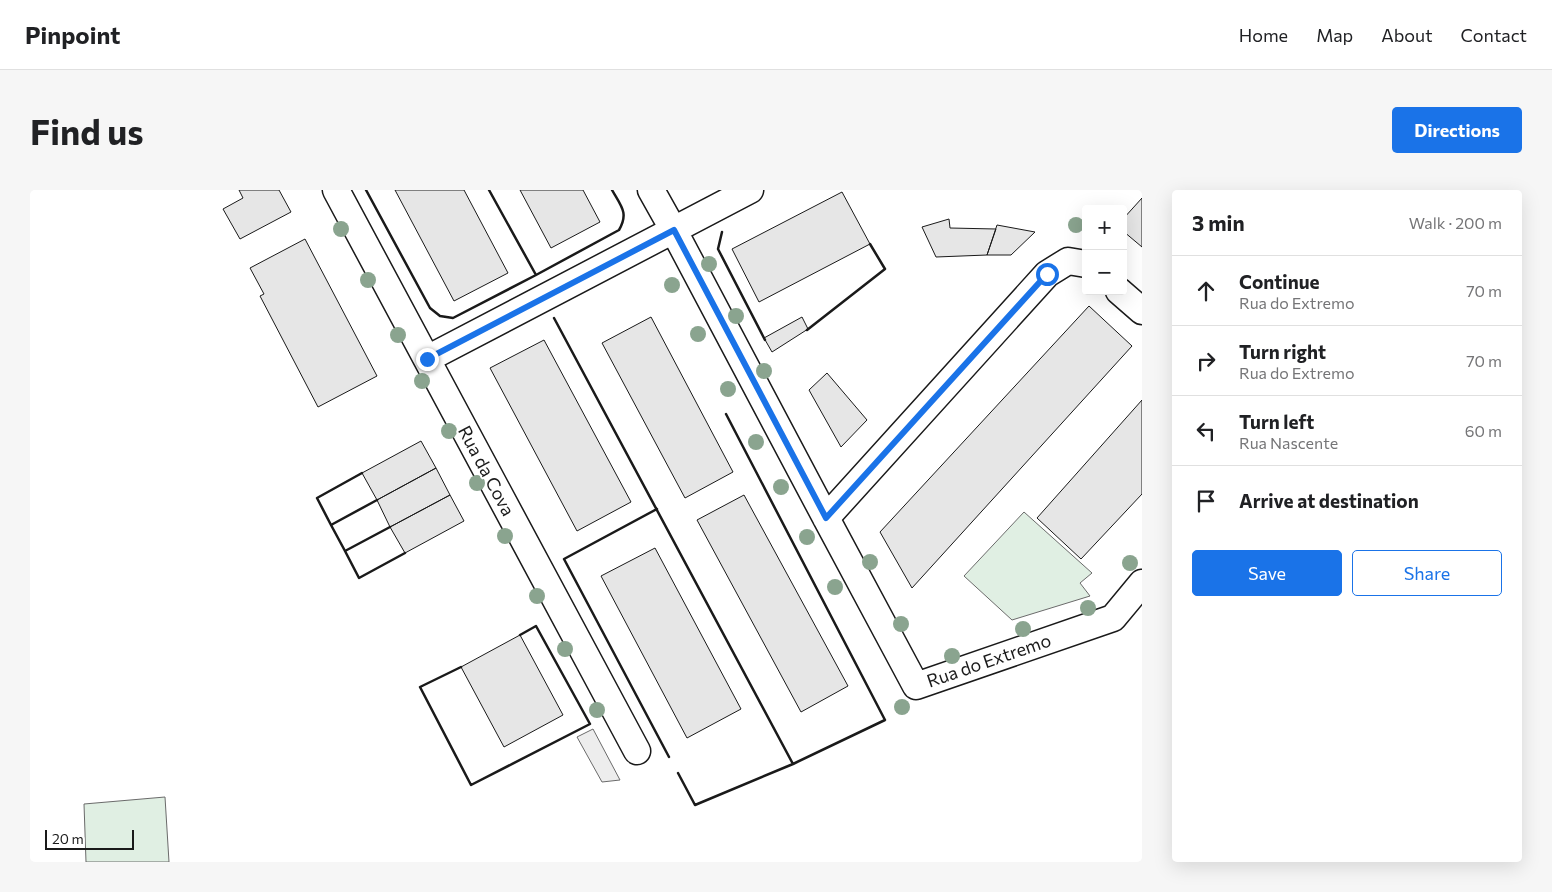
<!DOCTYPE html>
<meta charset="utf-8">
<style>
:root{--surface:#fff;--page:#f6f6f6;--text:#202124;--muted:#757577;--line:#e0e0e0;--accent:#1a73e8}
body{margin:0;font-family:Commissioner,sans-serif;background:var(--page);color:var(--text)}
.controls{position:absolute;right:15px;top:15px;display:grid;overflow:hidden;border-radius:5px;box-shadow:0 5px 20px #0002}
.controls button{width:45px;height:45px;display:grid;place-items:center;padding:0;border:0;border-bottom:1px solid var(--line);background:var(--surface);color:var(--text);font:25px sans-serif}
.scale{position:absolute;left:15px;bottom:12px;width:89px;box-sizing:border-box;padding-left:5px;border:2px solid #1a1a1a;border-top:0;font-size:14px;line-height:18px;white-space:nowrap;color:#1a1a1a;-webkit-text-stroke:4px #fff;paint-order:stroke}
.stop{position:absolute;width:15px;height:15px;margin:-11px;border:4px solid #1a73e8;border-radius:50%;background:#fff}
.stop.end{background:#1a73e8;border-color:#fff;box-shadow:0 1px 5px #0008}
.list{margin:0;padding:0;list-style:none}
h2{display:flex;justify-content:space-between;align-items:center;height:65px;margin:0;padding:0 20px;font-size:21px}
h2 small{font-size:16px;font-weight:400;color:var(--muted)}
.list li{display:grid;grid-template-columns:32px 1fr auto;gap:15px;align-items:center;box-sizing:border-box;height:70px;padding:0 20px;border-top:1px solid var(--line)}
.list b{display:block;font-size:19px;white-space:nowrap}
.list p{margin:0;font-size:16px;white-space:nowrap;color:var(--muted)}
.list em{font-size:16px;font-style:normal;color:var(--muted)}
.actions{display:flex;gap:10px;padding:15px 20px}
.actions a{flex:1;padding:11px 0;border:1px solid var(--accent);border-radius:5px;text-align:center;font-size:18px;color:var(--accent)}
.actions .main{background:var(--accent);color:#fff}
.icon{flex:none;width:28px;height:28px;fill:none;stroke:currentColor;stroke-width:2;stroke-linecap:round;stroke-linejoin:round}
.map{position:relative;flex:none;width:1112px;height:672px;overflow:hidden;border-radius:5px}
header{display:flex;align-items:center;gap:30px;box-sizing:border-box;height:70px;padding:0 25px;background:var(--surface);border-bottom:1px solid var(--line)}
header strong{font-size:24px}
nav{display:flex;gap:28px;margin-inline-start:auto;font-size:18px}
.intro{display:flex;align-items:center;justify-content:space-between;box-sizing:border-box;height:120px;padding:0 30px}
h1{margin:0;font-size:35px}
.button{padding:12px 22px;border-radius:5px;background:var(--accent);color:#fff;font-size:18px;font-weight:700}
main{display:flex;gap:30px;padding:0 30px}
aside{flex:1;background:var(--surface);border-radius:5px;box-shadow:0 5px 20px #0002}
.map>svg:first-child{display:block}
.green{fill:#e0efe3;stroke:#6a6a6a}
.parking{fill:#ededed;stroke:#6a6a6a}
.building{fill:#e6e6e6;stroke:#1a1a1a}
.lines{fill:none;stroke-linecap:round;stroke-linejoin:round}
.minor-casing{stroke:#1a1a1a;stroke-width:29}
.minor{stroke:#fff;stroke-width:26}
.wall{stroke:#1a1a1a;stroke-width:2.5}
.tree{fill:#8aa48f}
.route{stroke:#1a73e8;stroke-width:6}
.labels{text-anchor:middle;stroke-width:4;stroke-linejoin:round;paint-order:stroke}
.street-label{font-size:18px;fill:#1a1a1a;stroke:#fff}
</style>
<header>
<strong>Pinpoint</strong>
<nav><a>Home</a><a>Map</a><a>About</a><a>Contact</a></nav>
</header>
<div class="intro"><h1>Find us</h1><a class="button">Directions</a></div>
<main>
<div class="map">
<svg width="1112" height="672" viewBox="0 0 1112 672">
<rect width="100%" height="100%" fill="#fff"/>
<path class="green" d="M994 322 1062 383 1050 393 1060 406 982 430 934 386Z
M135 607 139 672H56L54 614Z"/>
<path class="parking" d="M563 539 590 590 572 592 547 547Z"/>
<path class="building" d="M209 0H249L261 22 210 49 193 19 213 8Z
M365 0H434L478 83 424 111Z
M490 0H553L570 32 521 58Z
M812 2 840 54 729 112 702 59Z
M1112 8V57L1093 41V29Z
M919 29 920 38 966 39 957 65 906 67 892 37Z
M967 35 1005 42 981 65H957Z
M275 49 347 186 288 217 230 106 234 104 220 78Z
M1059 116 1102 156 882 398 850 342Z
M621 127 703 282 655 308 572 153Z
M772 127 778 139 742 162 734 148Z
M514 150 601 312 547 341 460 178Z
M797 183 837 230 811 257 779 200Z
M1112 210V304L1051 369 1007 328Z
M391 251 406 278 347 310 332 283Z
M406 278 420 305 360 337 347 310Z
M420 305 434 331 375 363 360 337Z
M714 305 818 496 771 522 667 330Z
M625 358 711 519 657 548 571 386Z
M490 445 533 525 474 557 431 477Z"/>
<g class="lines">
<defs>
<path id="minor" d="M306 0 607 561
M621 0 644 41 796 328 886 496 1083 428 1112 393
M1089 101 1112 121
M397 169 720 0
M796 328 1017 84 1038 71 1056 74"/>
</defs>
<use href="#minor" class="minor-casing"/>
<use href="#minor" class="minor"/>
<path class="wall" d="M336 0 400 118 410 126 423 128 506 85
M459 0 506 85 589 40C599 23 591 16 582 0
M692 42 688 59 735 150
M524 128 763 574 665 615 648 583
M777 140 855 79 840 54
M696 224 855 530 763 574
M332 283 287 308 301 335 347 310
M627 319 534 369 639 567
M303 334 301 335 315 361 360 337
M315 361 329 388 375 363
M431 477 390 497 441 595 560 534 506 436 490 445"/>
</g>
<g class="tree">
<circle cx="1046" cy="35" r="8"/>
<circle cx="311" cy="39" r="8"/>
<circle cx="679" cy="74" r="8"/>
<circle cx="338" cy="90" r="8"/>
<circle cx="642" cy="95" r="8"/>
<circle cx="706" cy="126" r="8"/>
<circle cx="668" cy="144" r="8"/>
<circle cx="368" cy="145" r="8"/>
<circle cx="734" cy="181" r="8"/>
<circle cx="392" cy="191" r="8"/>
<circle cx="698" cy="199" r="8"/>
<circle cx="419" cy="241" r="8"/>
<circle cx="726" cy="252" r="8"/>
<circle cx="447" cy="293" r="8"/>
<circle cx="751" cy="297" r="8"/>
<circle cx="475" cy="346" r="8"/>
<circle cx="777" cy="347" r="8"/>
<circle cx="840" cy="372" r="8"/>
<circle cx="1100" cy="373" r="8"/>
<circle cx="805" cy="397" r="8"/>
<circle cx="507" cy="406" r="8"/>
<circle cx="1058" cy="418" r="8"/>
<circle cx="871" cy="434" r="8"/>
<circle cx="993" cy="439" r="8"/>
<circle cx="535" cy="459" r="8"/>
<circle cx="922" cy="466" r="8"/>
<circle cx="872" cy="517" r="8"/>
<circle cx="567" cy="520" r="8"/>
</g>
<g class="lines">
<path class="route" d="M397 169 644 40 796 328 1017 84"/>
</g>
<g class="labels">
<g class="street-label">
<text transform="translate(456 281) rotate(62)" y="6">Rua da Cova</text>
<text transform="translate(959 471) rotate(-19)" y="6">Rua do Extremo</text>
</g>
</g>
</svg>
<div class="controls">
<button>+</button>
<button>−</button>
</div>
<div class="scale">20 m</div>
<div class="stop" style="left:1017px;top:84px"></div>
<div class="stop end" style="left:397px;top:169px"></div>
</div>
<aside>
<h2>3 min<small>Walk · 200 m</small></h2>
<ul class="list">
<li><svg class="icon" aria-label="ahead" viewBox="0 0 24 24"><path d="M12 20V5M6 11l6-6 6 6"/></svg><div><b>Continue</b><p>Rua do Extremo</p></div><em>70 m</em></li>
<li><svg class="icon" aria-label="right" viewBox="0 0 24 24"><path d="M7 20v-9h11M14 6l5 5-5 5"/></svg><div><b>Turn right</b><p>Rua do Extremo</p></div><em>70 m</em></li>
<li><svg class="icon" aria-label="left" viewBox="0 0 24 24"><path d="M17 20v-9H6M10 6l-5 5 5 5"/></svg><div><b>Turn left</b><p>Rua Nascente</p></div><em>60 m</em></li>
<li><svg class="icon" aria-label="arrive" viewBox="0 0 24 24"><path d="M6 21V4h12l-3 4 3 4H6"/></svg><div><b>Arrive at destination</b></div></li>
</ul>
<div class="actions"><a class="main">Save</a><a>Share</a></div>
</aside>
</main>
